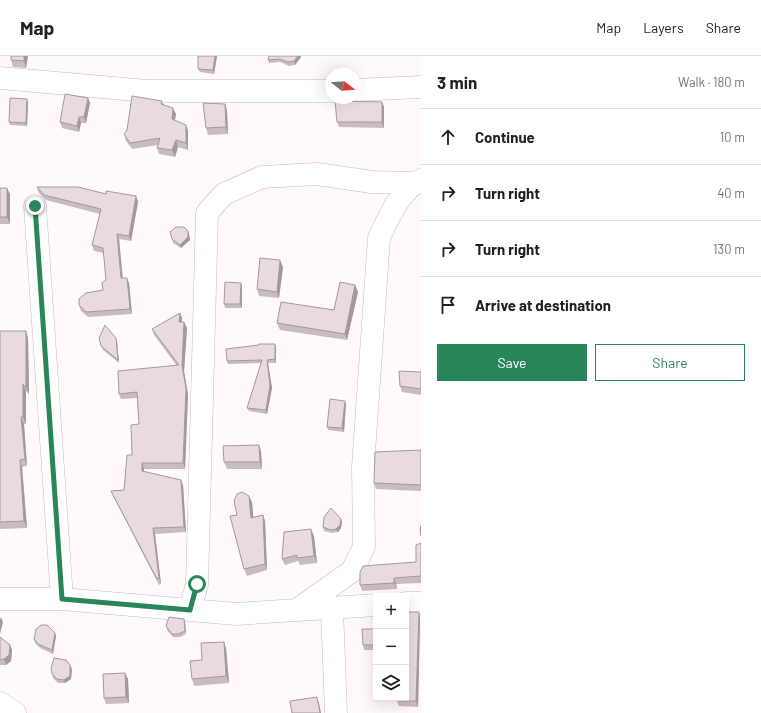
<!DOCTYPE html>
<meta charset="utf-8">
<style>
:root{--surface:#fff;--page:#f6f6f6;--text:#202124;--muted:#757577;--line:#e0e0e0;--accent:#2b855b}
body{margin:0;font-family:Barlow,sans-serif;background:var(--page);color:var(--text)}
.controls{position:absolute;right:12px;bottom:12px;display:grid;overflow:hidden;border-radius:0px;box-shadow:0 4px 16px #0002}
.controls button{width:36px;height:36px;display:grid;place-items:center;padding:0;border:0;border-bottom:1px solid var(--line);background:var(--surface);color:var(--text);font:20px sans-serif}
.compass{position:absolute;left:325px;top:12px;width:36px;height:36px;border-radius:50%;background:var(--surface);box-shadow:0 4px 16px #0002;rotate:107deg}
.stop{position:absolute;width:12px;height:12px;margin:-9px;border:3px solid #2b855b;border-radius:50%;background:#fff}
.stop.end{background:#2b855b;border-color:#fff;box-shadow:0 1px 4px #0008}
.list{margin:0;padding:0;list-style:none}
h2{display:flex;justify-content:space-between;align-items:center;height:52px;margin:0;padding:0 16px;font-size:17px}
h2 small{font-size:13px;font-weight:400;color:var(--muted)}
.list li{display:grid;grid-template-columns:26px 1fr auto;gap:12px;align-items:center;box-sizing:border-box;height:56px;padding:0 16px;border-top:1px solid var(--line)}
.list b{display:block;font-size:15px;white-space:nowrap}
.list em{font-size:13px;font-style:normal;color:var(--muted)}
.actions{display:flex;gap:8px;padding:12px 16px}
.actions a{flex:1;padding:9px 0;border:1px solid var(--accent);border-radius:0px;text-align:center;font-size:14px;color:var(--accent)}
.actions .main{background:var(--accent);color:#fff}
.icon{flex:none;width:22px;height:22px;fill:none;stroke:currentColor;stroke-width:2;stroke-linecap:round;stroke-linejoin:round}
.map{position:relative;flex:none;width:421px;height:657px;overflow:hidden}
header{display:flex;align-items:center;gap:24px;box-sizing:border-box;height:56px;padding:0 20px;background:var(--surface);border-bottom:1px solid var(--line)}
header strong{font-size:19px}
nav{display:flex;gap:22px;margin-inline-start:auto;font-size:14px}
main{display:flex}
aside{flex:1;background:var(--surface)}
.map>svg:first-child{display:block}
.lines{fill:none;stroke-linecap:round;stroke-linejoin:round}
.street-casing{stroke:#c8babc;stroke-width:23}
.secondary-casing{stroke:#c8babc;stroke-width:23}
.street{stroke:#fff;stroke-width:22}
.secondary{stroke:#fff;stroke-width:22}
.wall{fill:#c8bcbe}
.shaded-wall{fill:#a3999b}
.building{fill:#e9dbdd;stroke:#a3999b}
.route{stroke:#2b855b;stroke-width:5}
</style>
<header>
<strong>Map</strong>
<nav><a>Map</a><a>Layers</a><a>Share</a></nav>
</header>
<main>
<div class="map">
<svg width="421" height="657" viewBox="0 0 421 657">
<rect width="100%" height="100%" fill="#fff9fa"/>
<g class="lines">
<defs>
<path id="street" d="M0 22 147 35H331
M355 34 421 31
M35 150 62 543
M0 543H62L236 558 376 549
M406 547H421
M332 552 336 657
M190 554 197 528 207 157 224 138 262 121 317 118 372 126 416 127
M297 554 352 515 364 491 363 411 379 182C389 161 399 135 421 124"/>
<path id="secondary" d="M0 647 15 657"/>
</defs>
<use href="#street" class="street-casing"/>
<use href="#secondary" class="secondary-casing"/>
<use href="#street" class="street"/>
<use href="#secondary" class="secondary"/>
</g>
<path class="wall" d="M28 0 26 12 13 11 11 4Z
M217 0 214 18 200 16 198 13Z
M269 0 301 1 295 9 289 10 280 6 269 7 268 4Z
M88 42 90 47 86 67H81L79 76 62 72 60 66Z
M27 43 28 47 27 70 10 69 9 66Z
M162 45 164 49 176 58 175 64 186 69 188 75V94L178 91 175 101 159 98 157 92 158 89 132 93 126 85 124 78Z
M382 46 384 51V72L339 71 337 66Z
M225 48 227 55 228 78 208 79 206 72Z
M37 131 136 140 138 146 131 185 119 183 123 222 129 227 132 258 88 261 81 255 79 249 103 234 106 224 104 197 94 195 92 189 100 158 46 144 39 137Z
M0 132 10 138V168H0Z
M189 178 190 184 181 192 173 187 172 183Z
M283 211 279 242 259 240 257 233Z
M241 227 242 231V252H225L224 248Z
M355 229 358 236 347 284 280 274 277 267 334 254Z
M180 257 182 262V266H184L187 272 184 315 188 339 185 413H144V416L181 424 183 429 186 476 155 478 161 528 159 529 113 440 111 435 124 434 139 368 137 342 121 343 119 338 177 310 154 279 152 273Z
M0 275 28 282 29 338 26 335V368H24L27 410 22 411 27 472 0 473Z
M99 282H116L117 285 119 307 103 294Z
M276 291V307H268L272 332 267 358 249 355 247 352 261 307 228 308 227 305Z
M421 316V339L402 336 400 330Z
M346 348 344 376 328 374 327 371Z
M259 389 261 395 262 413H227L224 406Z
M421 394V435L376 433 374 427Z
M252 446 253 461 263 459 265 465 267 514 247 520 244 513 237 459Z
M341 463 342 466 341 472 338 476 332 477 324 475 323 471Z
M314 480 317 507 300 509 298 505 285 509 282 503Z
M421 487V527L396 528 397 533 362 535 360 529 416 506Z
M420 562 418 651 399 650 397 645Z
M184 563 185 566 186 578 180 581H173L167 574 166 570Z
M376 573V594H364L363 589Z
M55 577 56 580 53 598 40 592 35 587 34 583Z
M0 581 10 589 12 594 11 605 6 609H0Z
M226 592 229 627 194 630 192 623 202 604Z
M72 613 71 623 65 627H58L53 622 52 618Z
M128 623 129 647 106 648 104 642Z"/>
<path class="shaded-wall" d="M24 0H28L26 12 24 5Z
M215 0H217L214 18 213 14Z
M298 0H301V1L295 9 294 5Z
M88 42 90 47 86 67 84 61Z
M27 43 28 47 27 70 26 67Z
M382 46 384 51V72L382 66Z
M225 48 227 55 228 78 226 71Z
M173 52 176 58 174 69 172 63Z
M79 61 81 67 79 76 77 70Z
M186 69 188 75V94L186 87Z
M176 84 178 91 175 101 172 94Z
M7 132 10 138V168L7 161Z
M136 140 138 146 131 185 129 180Z
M188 175 189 178 190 184 181 192 180 189Z
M117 178 119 183 123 228 121 222Z
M280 204 283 211 279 242 277 236Z
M127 222 129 227 132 258 130 253Z
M241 227 242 231V252L240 248Z
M355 229 358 236 347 284 345 278Z
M180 257 182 262 181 272 179 266Z
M184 266 187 272 184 315 188 339 185 413 183 407 182 309Z
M26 275 28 282 29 338 26 331Z
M116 282 117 285 119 307 118 304Z
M275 288 276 291V307L275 303Z
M267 304 268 307 272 332 267 358 266 354Z
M23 328 26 335V368L23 361Z
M345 345 346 348 344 376 342 372Z
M21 361 24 368 27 410 25 403Z
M259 389 261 395 262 413 260 406Z
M20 404 22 411 27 472 24 465Z
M142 407 144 413V421L142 415Z
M181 424 183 429 186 476 184 471Z
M249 440 252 446 254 468 251 462Z
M263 459 265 465 267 514 265 508Z
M341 463 342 466 341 472 338 476 336 473Z
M153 472 155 478 161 528 159 522Z
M311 473 314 480 317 507 314 500Z
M394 522 396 528 397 533 394 527Z
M419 556 420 562 418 651 416 645Z
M1 561 3 566 0 578V564Z
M184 563 185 566 186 578 185 575Z
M55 577 56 580 53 598 52 594Z
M224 586 226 592 229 627 226 620Z
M10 589 12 594 11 605 6 609 4 603Z
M70 609 72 613 71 623 65 627 64 624Z
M125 617 128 623 129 647 126 641Z
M317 641 319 647 321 657H320Z"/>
<path class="building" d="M11 0H24V5L11 4Z
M198 0H215L213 14 198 13Z
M269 0H298L294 5 288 6 279 3 268 4Z
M65 38 88 42 84 61H79L77 70 60 66Z
M132 40 162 45 161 48 173 52 172 63 186 69V87L176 84 172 94 157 92 160 82 130 87 124 78 127 74Z
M10 42 27 43 26 67 9 66Z
M335 45 382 46V66H337Z
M203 47 225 48 226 71 206 72Z
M37 131H78L106 138V135L136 140 129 180 117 178 121 222H127L130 253 86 256 79 249V243L86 237 103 234 102 227 106 224 103 192 92 189 101 153 44 139Z
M0 132H7V161H0Z
M176 171H184L188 175V181L180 189 172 183 170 176Z
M260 202 280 204 277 236 257 233Z
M225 226 241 227 240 248H224Z
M340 226 355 229 345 278 277 267 281 246 334 254Z
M180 257 179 266H184L182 309 186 333 183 407H142V415L181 424 184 471 153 472 159 522 157 523 111 435 124 434 127 399H132L131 369 139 368 137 336 119 338 118 315 179 309 152 273Z
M105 269 116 282 118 304 101 290 99 282Z
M0 275H26V331L23 328V361H21L25 403 20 404 24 465 0 466Z
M259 288H275V303L267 304 270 329 266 354 247 352 262 304 227 305 226 293 259 289Z
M399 315 421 316V333L400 330Z
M330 343 345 345 342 372 327 371Z
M259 389 260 406H224L223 390Z
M421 394V429L374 427 375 396Z
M242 436 249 440 251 462 263 459 265 508 244 513 230 460 237 459 234 445 237 438Z
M331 452 341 463 340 469 336 473 331 474 323 471 324 461Z
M421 470V480L420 473Z
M311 473 314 500 297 502V499L282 503 284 476Z
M421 487V520L394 522V527L360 529V516L363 510 416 506V489Z
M406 556H419L416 645H397V642H406Z
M169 561 184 563 185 575 178 578H172L166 570Z
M41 569H47L55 577 52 594 38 588 34 583 36 573Z
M362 573H376V589H363Z
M0 581 10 589 9 599 4 603 0 604Z
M224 586 226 620 192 623 190 605 202 604 201 587Z
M54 602 66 604 70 609V620L64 624 57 623 52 618 51 612Z
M125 617 126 641 104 642 103 618Z
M317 641 320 657H292L290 645Z"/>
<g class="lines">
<path class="route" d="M35 150 62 543 190 554 197 528"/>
</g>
</svg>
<div class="controls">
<button>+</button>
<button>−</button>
<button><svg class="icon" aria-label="layers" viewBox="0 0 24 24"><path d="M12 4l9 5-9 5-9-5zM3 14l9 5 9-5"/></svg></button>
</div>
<svg class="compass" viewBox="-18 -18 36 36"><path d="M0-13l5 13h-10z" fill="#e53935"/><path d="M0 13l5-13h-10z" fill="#757577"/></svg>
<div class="stop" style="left:197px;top:528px"></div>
<div class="stop end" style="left:35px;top:150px"></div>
</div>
<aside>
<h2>3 min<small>Walk · 180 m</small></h2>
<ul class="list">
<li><svg class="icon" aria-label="ahead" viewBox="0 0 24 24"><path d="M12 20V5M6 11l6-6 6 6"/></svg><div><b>Continue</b></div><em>10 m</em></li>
<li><svg class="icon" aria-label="right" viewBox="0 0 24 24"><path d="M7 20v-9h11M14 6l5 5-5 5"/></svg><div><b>Turn right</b></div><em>40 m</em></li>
<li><svg class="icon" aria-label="right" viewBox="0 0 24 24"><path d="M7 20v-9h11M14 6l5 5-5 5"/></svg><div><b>Turn right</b></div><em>130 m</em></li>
<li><svg class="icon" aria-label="arrive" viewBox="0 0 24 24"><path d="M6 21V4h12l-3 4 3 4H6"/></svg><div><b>Arrive at destination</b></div></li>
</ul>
<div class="actions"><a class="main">Save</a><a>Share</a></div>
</aside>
</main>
